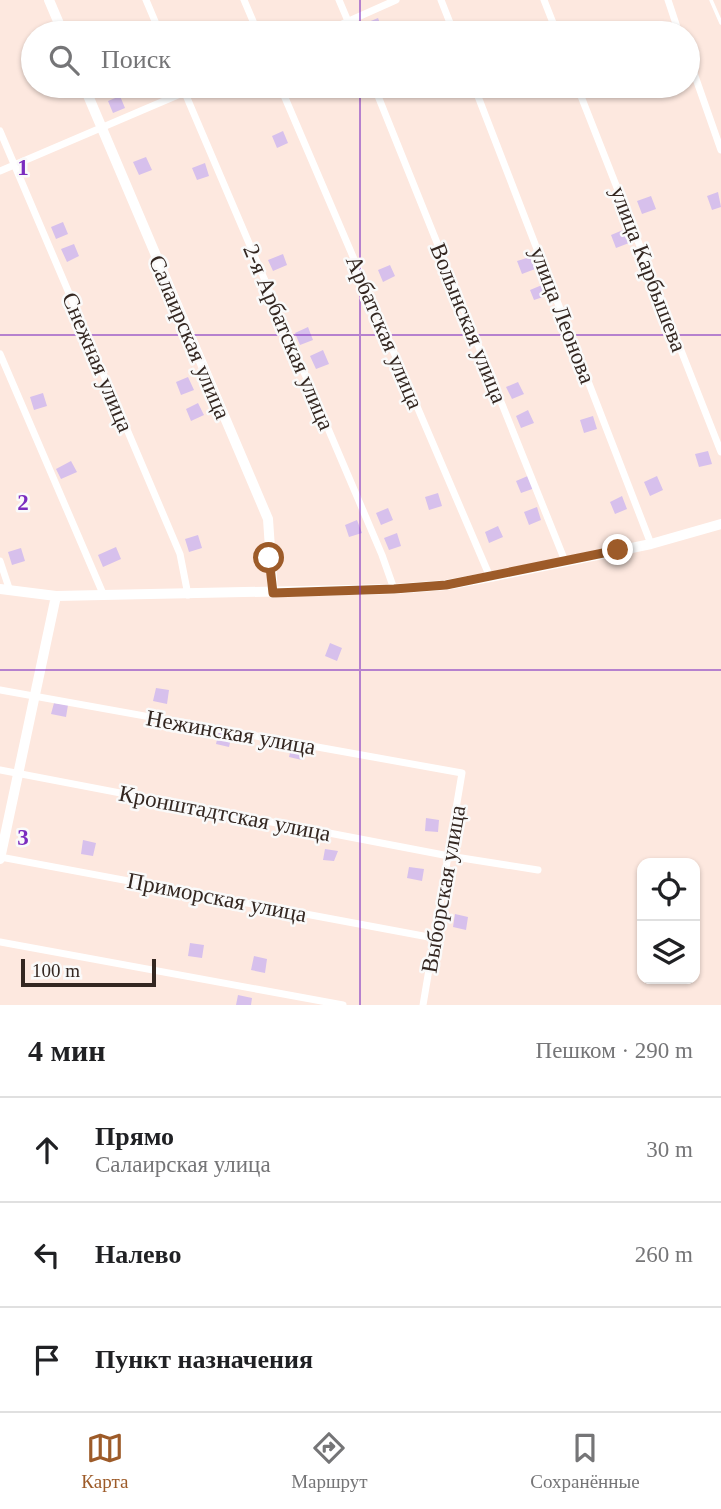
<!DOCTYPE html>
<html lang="ru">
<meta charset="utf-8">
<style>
:root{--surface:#fff;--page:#f2f2f2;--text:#202124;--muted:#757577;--line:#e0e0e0;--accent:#9d5b29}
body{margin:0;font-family:"Times New Roman",serif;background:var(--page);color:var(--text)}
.controls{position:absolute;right:21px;bottom:21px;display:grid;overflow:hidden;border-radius:14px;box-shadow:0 2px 5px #0004}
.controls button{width:63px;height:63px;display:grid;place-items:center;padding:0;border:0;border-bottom:2px solid var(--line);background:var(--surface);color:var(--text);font:35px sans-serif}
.scale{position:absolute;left:21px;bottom:18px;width:135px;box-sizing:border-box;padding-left:7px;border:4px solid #342721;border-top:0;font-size:19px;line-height:24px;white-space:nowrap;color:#342721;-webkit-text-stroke:5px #fafafa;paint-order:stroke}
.stop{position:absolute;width:21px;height:21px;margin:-16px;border:5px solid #9d5b29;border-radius:50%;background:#fff}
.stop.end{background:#9d5b29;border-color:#fff;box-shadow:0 2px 7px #0008}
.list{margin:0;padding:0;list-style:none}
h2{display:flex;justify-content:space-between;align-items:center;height:91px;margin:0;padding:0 28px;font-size:30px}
h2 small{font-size:23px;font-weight:400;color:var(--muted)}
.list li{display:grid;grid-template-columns:46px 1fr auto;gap:21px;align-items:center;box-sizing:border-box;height:105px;padding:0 28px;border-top:2px solid var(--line)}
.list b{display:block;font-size:26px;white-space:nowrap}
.list p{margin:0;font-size:23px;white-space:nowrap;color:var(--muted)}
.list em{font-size:23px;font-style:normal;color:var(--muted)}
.icon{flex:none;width:38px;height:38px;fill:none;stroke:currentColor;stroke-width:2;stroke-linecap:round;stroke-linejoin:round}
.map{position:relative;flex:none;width:721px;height:1005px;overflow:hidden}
.search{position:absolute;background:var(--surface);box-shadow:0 2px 5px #0004;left:21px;right:21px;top:21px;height:77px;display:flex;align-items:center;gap:18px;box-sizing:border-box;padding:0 24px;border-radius:38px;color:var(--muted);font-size:26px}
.sheet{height:406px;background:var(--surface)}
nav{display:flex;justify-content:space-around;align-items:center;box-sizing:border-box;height:98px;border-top:2px solid var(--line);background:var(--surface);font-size:19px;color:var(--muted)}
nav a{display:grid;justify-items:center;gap:4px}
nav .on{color:var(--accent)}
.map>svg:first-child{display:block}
.building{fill:#d7c0ec}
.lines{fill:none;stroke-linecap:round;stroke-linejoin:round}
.lane{stroke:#fff;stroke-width:3.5}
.street{stroke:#fff;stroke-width:7}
.secondary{stroke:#fff;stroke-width:10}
.route{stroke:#9d5b29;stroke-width:9}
.grid{fill:none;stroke:#7b2cbf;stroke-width:2;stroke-opacity:0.55}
.labels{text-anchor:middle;stroke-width:5;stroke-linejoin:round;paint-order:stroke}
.street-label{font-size:23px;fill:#342721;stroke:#fafafa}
.grid-label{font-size:23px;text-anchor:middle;font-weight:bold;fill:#7b2cbf;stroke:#fafafa;stroke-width:5;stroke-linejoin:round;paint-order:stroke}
</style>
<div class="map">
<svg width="721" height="1005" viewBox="0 0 721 1005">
<rect width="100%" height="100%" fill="#fde8df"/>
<path class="building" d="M378 18 383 31 370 33 366 23Z
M120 96 125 108 113 113 108 101Z
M283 131 288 143 277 148 272 136Z
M146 157 152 170 139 175 133 162Z
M205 163 209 176 197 180 192 168Z
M718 192 721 207 712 210 707 196Z
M651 196 656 209 642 214 637 201Z
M63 222 68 234 56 239 51 227Z
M623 230 629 243 616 248 611 235Z
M74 244 79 256 67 262 61 249Z
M283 254 287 265 273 271 268 260Z
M530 257 535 269 522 274 517 261Z
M390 265 395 276 383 282 378 270Z
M542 285 546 296 534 300 530 290Z
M308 327 313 340 300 345 295 333Z
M323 350 329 364 316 369 310 356Z
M188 377 194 390 181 395 176 382Z
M518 382 524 394 512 399 506 387Z
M43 393 47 406 34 410 30 397Z
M198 403 204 415 191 421 186 409Z
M528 410 534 423 521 428 516 416Z
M593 416 597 429 584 433 580 420Z
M708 451 712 464 699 467 695 454Z
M71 461 77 472 61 479 56 469Z
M530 475 535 488 521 493 516 481Z
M657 476 663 490 650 496 644 482Z
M438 493 442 506 429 510 425 497Z
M622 496 627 509 615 514 610 502Z
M537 507 541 520 529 525 524 512Z
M388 508 393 520 381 525 376 513Z
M357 520 362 533 349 537 345 525Z
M498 526 503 537 489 543 485 532Z
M397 533 401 546 389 550 384 538Z
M198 535 202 548 189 552 185 539Z
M116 547 121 559 103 567 98 555Z
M21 548 25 561 12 565 8 552Z
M330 643 342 648 337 661 325 656Z
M156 688 169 690 167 704 153 701Z
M54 703 68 705 66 717 51 714Z
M219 731 232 734 229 747 216 744Z
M292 744 305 747 302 760 289 757Z
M426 818 439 820 438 832 425 831Z
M83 840 96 843 93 856 81 854Z
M325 849 338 851 334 861 323 860Z
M409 867 424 869 422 881 407 878Z
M455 914 468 917 466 930 453 927Z
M190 943 204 945 202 958 188 956Z
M254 956 267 959 265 973 251 970Z
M238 995 252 998 251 1005H236Z"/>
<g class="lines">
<path class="lane" d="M711 0 721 23"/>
<path class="street" d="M146 0 160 33
M244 0 258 33
M339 0 353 33
M441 0 454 33
M544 0 557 33
M668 0 679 33
M322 33 396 0
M688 56 721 150
M182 86 382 555 394 589
M280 86 490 577
M374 86 565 561
M474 86 651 544
M577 86 721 452
M0 131 180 554 188 595
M0 171 199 86
M0 354 104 596
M0 561 10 591
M0 690 462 773 423 1005
M0 770 449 856 538 870
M0 857 434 938
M0 942 343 1005"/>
<path class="secondary" d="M49 0 63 33
M84 86 268 519 273 593
M0 589 56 596
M0 859 56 596 394 589 446 585 490 577 651 544 721 524"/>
</g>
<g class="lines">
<path class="route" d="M269 558 273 593 394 589 446 585 618 550"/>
</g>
<path class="grid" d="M360 0V33M360 86V1005M0 335H721M0 670H721"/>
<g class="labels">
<g class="street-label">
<text transform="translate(649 269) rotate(69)" y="8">улица Карбышева</text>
<text transform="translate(563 315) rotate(69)" y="8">улица Леонова</text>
<text transform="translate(469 323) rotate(68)" y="8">Волынская улица</text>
<text transform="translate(385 332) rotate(67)" y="8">Арбатская улица</text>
<text transform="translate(190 337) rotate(67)" y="8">Салаирская улица</text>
<text transform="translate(289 337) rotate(67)" y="8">2-я Арбатская улица</text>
<text transform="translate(98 362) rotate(67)" y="8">Снежная улица</text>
<text transform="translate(231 732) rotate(10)" y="8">Нежинская улица</text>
<text transform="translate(225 813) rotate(11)" y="8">Кронштадтская улица</text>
<text transform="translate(443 889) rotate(-80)" y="8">Выборская улица</text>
<text transform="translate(217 897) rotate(11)" y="8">Приморская улица</text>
</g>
</g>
<g class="grid-label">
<text x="23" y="175">1</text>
<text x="23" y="510">2</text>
<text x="23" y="845">3</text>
</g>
</svg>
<div class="controls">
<button><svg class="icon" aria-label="locate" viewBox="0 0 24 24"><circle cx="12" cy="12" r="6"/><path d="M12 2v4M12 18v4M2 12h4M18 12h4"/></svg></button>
<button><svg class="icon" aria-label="layers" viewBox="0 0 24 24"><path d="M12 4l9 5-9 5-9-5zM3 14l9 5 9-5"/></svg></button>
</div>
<div class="scale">100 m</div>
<div class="stop" style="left:269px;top:558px"></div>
<div class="stop end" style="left:618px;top:550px"></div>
<div class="search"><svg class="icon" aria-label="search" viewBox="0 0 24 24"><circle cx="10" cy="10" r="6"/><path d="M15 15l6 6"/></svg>Поиск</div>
</div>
<section class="sheet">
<h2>4 мин<small>Пешком · 290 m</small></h2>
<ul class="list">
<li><svg class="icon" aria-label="ahead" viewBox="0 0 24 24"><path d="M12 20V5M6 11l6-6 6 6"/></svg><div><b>Прямо</b><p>Салаирская улица</p></div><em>30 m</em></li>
<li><svg class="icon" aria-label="left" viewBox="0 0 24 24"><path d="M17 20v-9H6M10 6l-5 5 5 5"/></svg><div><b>Налево</b></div><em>260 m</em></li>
<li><svg class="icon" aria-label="arrive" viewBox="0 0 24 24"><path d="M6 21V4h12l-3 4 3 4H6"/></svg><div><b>Пункт назначения</b></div></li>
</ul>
</section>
<nav>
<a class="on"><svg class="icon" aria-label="map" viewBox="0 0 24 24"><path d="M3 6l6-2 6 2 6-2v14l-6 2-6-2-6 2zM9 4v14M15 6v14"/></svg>Карта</a>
<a><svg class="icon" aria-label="directions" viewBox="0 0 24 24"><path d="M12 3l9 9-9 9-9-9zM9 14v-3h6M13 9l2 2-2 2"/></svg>Маршрут</a>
<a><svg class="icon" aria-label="saved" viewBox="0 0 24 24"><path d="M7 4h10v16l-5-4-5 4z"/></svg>Сохранённые</a>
</nav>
